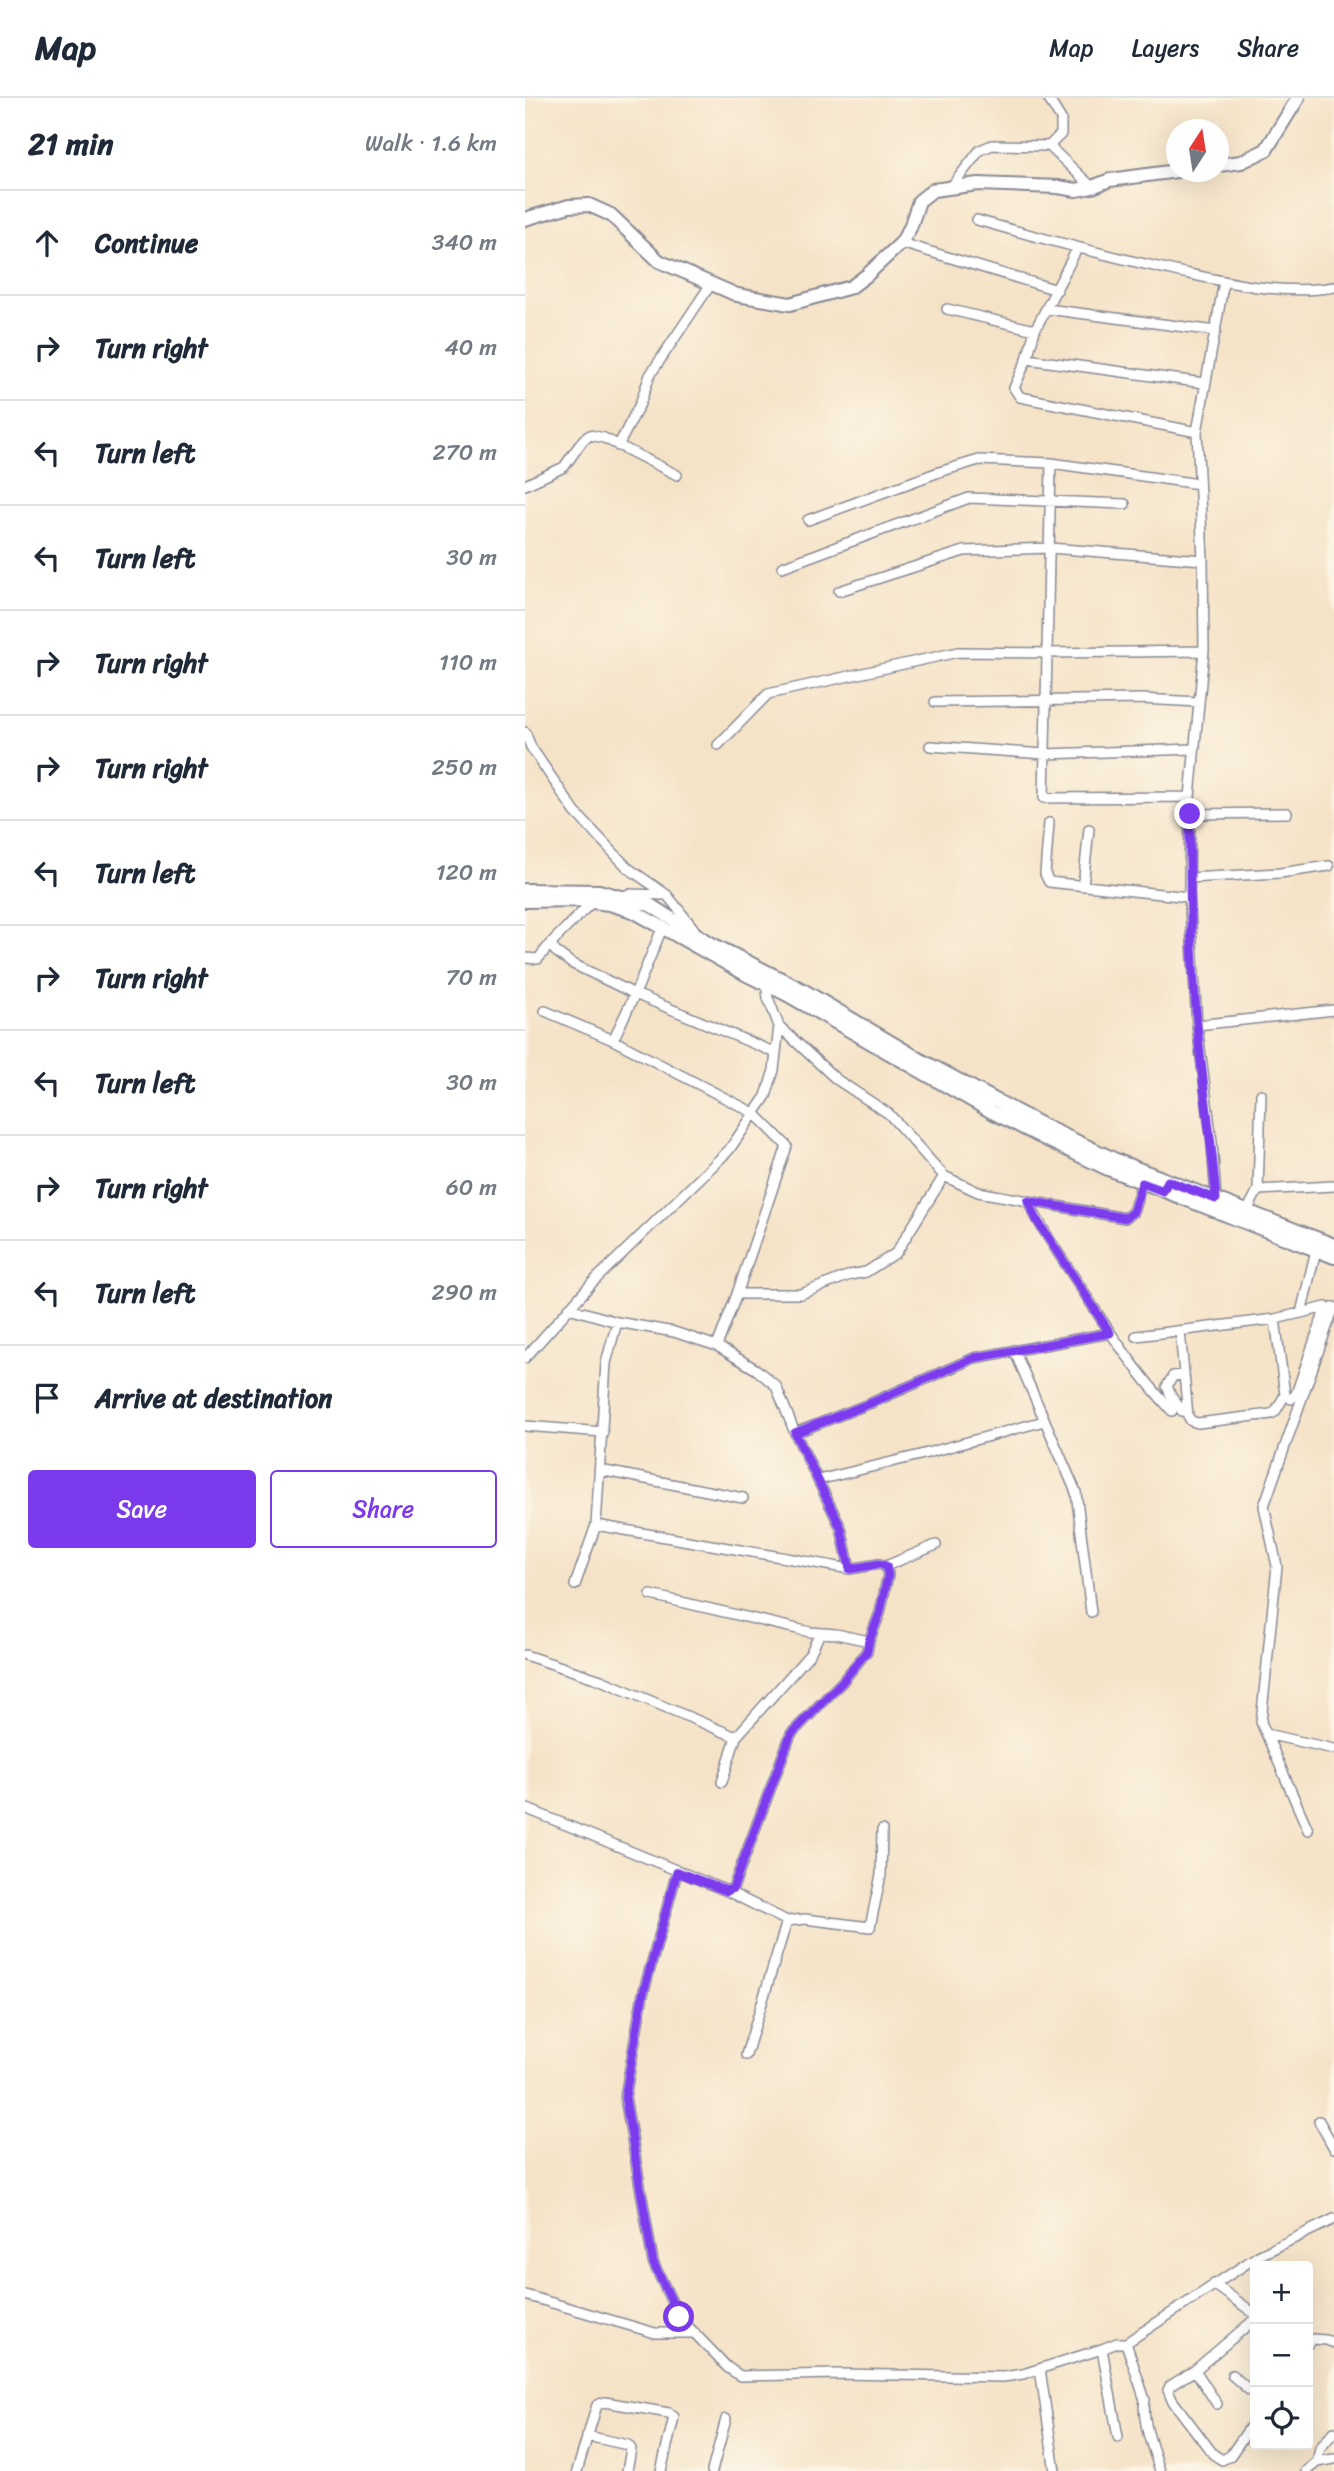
<!DOCTYPE html>
<meta charset="utf-8">
<style>
:root{--surface:#fff;--page:#f2f2f3;--text:#1f2937;--muted:#747a83;--line:#e0e1e3;--accent:#7c3aed}
body{margin:0;font-family:Sriracha,sans-serif;background:var(--page);color:var(--text)}
.controls{position:absolute;right:21px;bottom:21px;display:grid;overflow:hidden;border-radius:7px;box-shadow:0 7px 28px #0002}
.controls button{width:63px;height:63px;display:grid;place-items:center;padding:0;border:0;border-bottom:2px solid var(--line);background:var(--surface);color:var(--text);font:35px sans-serif}
.compass{position:absolute;left:641px;top:21px;width:63px;height:63px;border-radius:50%;background:var(--surface);box-shadow:0 7px 28px #0002;rotate:12deg}
.stop{position:absolute;width:21px;height:21px;margin:-16px;border:5px solid #7c3aed;border-radius:50%;background:#fff}
.stop.end{background:#7c3aed;border-color:#fff;box-shadow:0 2px 7px #0008}
.list{margin:0;padding:0;list-style:none}
h2{display:flex;justify-content:space-between;align-items:center;height:91px;margin:0;padding:0 28px;font-size:30px}
h2 small{font-size:23px;font-weight:400;color:var(--muted)}
.list li{display:grid;grid-template-columns:46px 1fr auto;gap:21px;align-items:center;box-sizing:border-box;height:105px;padding:0 28px;border-top:2px solid var(--line)}
.list b{display:block;font-size:26px;white-space:nowrap}
.list em{font-size:23px;font-style:normal;color:var(--muted)}
.actions{display:flex;gap:14px;padding:21px 28px}
.actions a{flex:1;padding:16px 0;border:2px solid var(--accent);border-radius:7px;text-align:center;font-size:24px;color:var(--accent)}
.actions .main{background:var(--accent);color:#fff}
.icon{flex:none;width:38px;height:38px;fill:none;stroke:currentColor;stroke-width:2;stroke-linecap:round;stroke-linejoin:round}
.map{position:relative;flex:none;width:809px;height:2373px;overflow:hidden}
header{display:flex;align-items:center;gap:42px;box-sizing:border-box;height:98px;padding:0 35px;background:var(--surface);border-bottom:2px solid var(--line)}
header strong{font-size:33px}
nav{display:flex;gap:38px;margin-inline-start:auto;font-size:24px}
main{display:flex}
aside{flex:1;background:var(--surface)}
.map>svg:first-child{display:block}
.lines{fill:none;stroke-linecap:round;stroke-linejoin:round}
.street-casing{stroke:#888993;stroke-width:12}
.secondary-casing{stroke:#888993;stroke-width:16}
.street{stroke:#fff;stroke-width:9}
.secondary{stroke:#fff;stroke-width:12}
.route{stroke:#7c3aed;stroke-width:9}
</style>
<header>
<strong>Map</strong>
<nav><a>Map</a><a>Layers</a><a>Share</a></nav>
</header>
<main>
<aside>
<h2>21 min<small>Walk · 1.6 km</small></h2>
<ul class="list">
<li><svg class="icon" aria-label="ahead" viewBox="0 0 24 24"><path d="M12 20V5M6 11l6-6 6 6"/></svg><div><b>Continue</b></div><em>340 m</em></li>
<li><svg class="icon" aria-label="right" viewBox="0 0 24 24"><path d="M7 20v-9h11M14 6l5 5-5 5"/></svg><div><b>Turn right</b></div><em>40 m</em></li>
<li><svg class="icon" aria-label="left" viewBox="0 0 24 24"><path d="M17 20v-9H6M10 6l-5 5 5 5"/></svg><div><b>Turn left</b></div><em>270 m</em></li>
<li><svg class="icon" aria-label="left" viewBox="0 0 24 24"><path d="M17 20v-9H6M10 6l-5 5 5 5"/></svg><div><b>Turn left</b></div><em>30 m</em></li>
<li><svg class="icon" aria-label="right" viewBox="0 0 24 24"><path d="M7 20v-9h11M14 6l5 5-5 5"/></svg><div><b>Turn right</b></div><em>110 m</em></li>
<li><svg class="icon" aria-label="right" viewBox="0 0 24 24"><path d="M7 20v-9h11M14 6l5 5-5 5"/></svg><div><b>Turn right</b></div><em>250 m</em></li>
<li><svg class="icon" aria-label="left" viewBox="0 0 24 24"><path d="M17 20v-9H6M10 6l-5 5 5 5"/></svg><div><b>Turn left</b></div><em>120 m</em></li>
<li><svg class="icon" aria-label="right" viewBox="0 0 24 24"><path d="M7 20v-9h11M14 6l5 5-5 5"/></svg><div><b>Turn right</b></div><em>70 m</em></li>
<li><svg class="icon" aria-label="left" viewBox="0 0 24 24"><path d="M17 20v-9H6M10 6l-5 5 5 5"/></svg><div><b>Turn left</b></div><em>30 m</em></li>
<li><svg class="icon" aria-label="right" viewBox="0 0 24 24"><path d="M7 20v-9h11M14 6l5 5-5 5"/></svg><div><b>Turn right</b></div><em>60 m</em></li>
<li><svg class="icon" aria-label="left" viewBox="0 0 24 24"><path d="M17 20v-9H6M10 6l-5 5 5 5"/></svg><div><b>Turn left</b></div><em>290 m</em></li>
<li><svg class="icon" aria-label="arrive" viewBox="0 0 24 24"><path d="M6 21V4h12l-3 4 3 4H6"/></svg><div><b>Arrive at destination</b></div></li>
</ul>
<div class="actions"><a class="main">Save</a><a>Share</a></div>
</aside>
<div class="map">
<svg width="809" height="2373" viewBox="0 0 809 2373">
<rect width="100%" height="100%" fill="#fcf5e5"/>
<filter id="ink" filterUnits="userSpaceOnUse"><feTurbulence type="fractalNoise" baseFrequency=".0143" numOctaves="2"/><feDisplacementMap in="SourceGraphic" scale="14" xChannelSelector="R" yChannelSelector="G"/><feConvolveMatrix kernelMatrix="1 2 1 2 8 2 1 2 1" color-interpolation-filters="sRGB"/></filter>
<filter id="wash" filterUnits="userSpaceOnUse"><feTurbulence type="fractalNoise" baseFrequency=".00686" numOctaves="4" result="noise"/><feDisplacementMap in="SourceGraphic" scale="28" xChannelSelector="R" yChannelSelector="G"/><feGaussianBlur stdDeviation="1.57" result="paint"/><feColorMatrix in="noise" values="0 0 0 0 0 0 0 0 0 0 0 0 0 0 0 0 0 1.4 0 .05"/><feComposite in="paint" operator="in"/></filter>
<g filter="url(#wash)">
<rect width="100%" height="100%" fill="#f5e3c8"/>
</g>
<g filter="url(#ink)">
<g class="lines">
<defs>
<path id="street" d="M523 0 536 21V36L524 48
M426 89 455 52 467 47 524 48 567 89
M452 122C518 141 583 158 650 173 702 184 756 198 809 189
M376 145 532 192
M552 151 510 232 502 261 489 290 495 299 672 334
M422 211 510 232
M522 211 691 233
M502 261 679 285
M93 348 115 306 125 277 186 186
M526 365 519 700 665 699
M0 387 39 369 58 342 65 337 79 340 152 377
M283 422 414 374 454 362 526 365 674 386
M257 469 444 400 600 406
M314 493 439 453 525 450 678 462
M410 604 617 601 674 604
M0 634 6 649 50 714 103 770 142 797 169 831
M193 647 243 596 433 554 523 555 679 553
M405 648 520 656 670 651
M665 716 762 715
M524 725 520 776 524 784 664 799
M664 780 755 775 804 768
M558 788 564 731
M98 798 104 796 141 797
M67 804 26 845 30 853 46 865 110 896 251 955
M0 860 13 861 26 845
M20 913 88 942 229 1015 262 1048 212 1196 192 1248
M672 927 809 912
M254 928 311 981 364 1016 419 1078 453 1094 600 1120 608 1114 617 1085
M88 942 110 896 138 828
M733 1092 736 996
M691 1101 687 1044 672 927 664 794 665 699 679 553 678 462 672 334 699 183
M503 1103C516 1131 534 1156 551 1182 580 1228 610 1273 647 1313
M722 1113 733 1092 809 1088
M212 1196H276L325 1177 341 1174 371 1155 419 1078
M44 1210 92 1224 149 1234 192 1248 232 1272 251 1288 270 1335 316 1430 325 1471
M776 1215 791 1152
M655 1233 663 1318 666 1323 673 1325 746 1316 750 1314 760 1297 750 1221
M611 1238 750 1221 801 1209 771 1296 766 1301
M489 1252 551 1394 566 1514
M0 1260 67 1185 204 1052 241 998 249 972 254 928 243 900 241 884
M657 1313 646 1298 642 1288 648 1278 659 1277
M0 1328 78 1334
M270 1335 346 1305 449 1260 585 1235
M75 1372 218 1400
M293 1382 395 1357 519 1323
M71 1427 325 1471 354 1466 361 1468 411 1447
M50 1487 71 1427 81 1265 92 1224
M126 1497 285 1534 311 1536 344 1543
M0 1557 76 1582 211 1639
M741 1636 809 1651
M197 1684 211 1639 285 1556 295 1535
M0 1710 202 1793 208 1790 266 1636 317 1584 342 1553 344 1543 355 1515 363 1477 361 1468
M783 1732 736 1624 752 1468 739 1408 809 1209
M152 1774 118 1896 100 1999 128 2164 154 2219 202 2269 215 2278 315 2276 478 2279 498 2276 577 2251 593 2339
M202 1793 262 1823
M221 1957 262 1823 280 1821 345 1829 356 1777 357 1732
M794 2023 809 2050
M689 2186 730 2216
M0 2197 130 2235H170
M730 2221 670 2272 645 2288 643 2292 647 2302 688 2356 697 2362 705 2358 730 2322
M601 2245 620 2302C616 2324 629 2352 635 2373
M783 2246 786 2241 801 2242 809 2245
M577 2251 592 2245H601L733 2158 809 2121
M515 2271 530 2373
M670 2272 692 2306
M707 2277 730 2297
M62 2338 103 2347 106 2351 102 2373
M792 2364 795 2350 809 2334
M52 2373 72 2307 80 2304 144 2315 149 2319 136 2373
M187 2373 201 2321
M781 2373 792 2364 809 2361"/>
<path id="secondary" d="M694 67 716 64 741 52 773 0
M0 121 44 108 64 107 86 117 134 163 212 197 265 206 326 189 342 177 376 145 385 130 394 103 408 92 453 86 533 89 551 92 567 89 585 82 652 73
M0 792 74 793 125 807 187 846 276 891 394 961 519 1028 593 1063 809 1147
M0 803 51 802 84 806 108 813 222 877 261 896 467 1014 516 1039 583 1071 809 1159"/>
</defs>
<use href="#street" class="street-casing"/>
<use href="#secondary" class="secondary-casing"/>
<use href="#street" class="street"/>
<use href="#secondary" class="secondary"/>
</g>
</g>
<g class="lines" filter="url(#ink)">
<path class="route" d="M154 2219 128 2164 100 1999 118 1896 152 1774 202 1793 208 1790 266 1636 317 1584 342 1553 344 1543 355 1515 363 1477 361 1468 354 1466 325 1471 316 1430 270 1335 346 1305 449 1260 585 1235 513 1124 503 1103 600 1120 608 1114 617 1085 638 1093 643 1083 691 1101C687 1042 677 984 672 925 666 856 664 786 665 716"/>
</g>
</svg>
<div class="controls">
<button>+</button>
<button>−</button>
<button><svg class="icon" aria-label="locate" viewBox="0 0 24 24"><circle cx="12" cy="12" r="6"/><path d="M12 2v4M12 18v4M2 12h4M18 12h4"/></svg></button>
</div>
<svg class="compass" viewBox="-18 -18 36 36"><path d="M0-13l5 13h-10z" fill="#e53935"/><path d="M0 13l5-13h-10z" fill="#747a83"/></svg>
<div class="stop" style="left:154px;top:2219px"></div>
<div class="stop end" style="left:665px;top:716px"></div>
</div>
</main>
